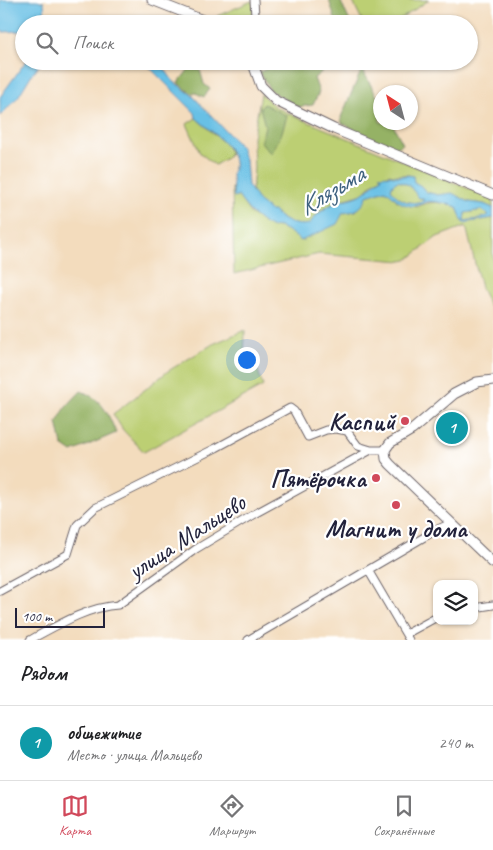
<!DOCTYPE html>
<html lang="ru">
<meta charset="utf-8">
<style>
:root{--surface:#fff;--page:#f6f6f6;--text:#202124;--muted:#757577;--line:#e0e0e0;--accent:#d1495b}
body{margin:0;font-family:Caveat,sans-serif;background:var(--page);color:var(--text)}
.controls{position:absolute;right:15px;bottom:15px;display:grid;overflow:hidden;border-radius:10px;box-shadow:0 1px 4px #0004}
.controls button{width:45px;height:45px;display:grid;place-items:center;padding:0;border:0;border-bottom:1px solid var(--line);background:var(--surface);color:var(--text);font:25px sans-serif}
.compass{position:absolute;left:373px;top:85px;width:45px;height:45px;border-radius:50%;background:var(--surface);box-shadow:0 1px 4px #0004;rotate:324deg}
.scale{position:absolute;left:15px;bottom:12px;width:90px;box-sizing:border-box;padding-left:5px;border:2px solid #22223b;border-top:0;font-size:14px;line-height:18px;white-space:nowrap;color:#22223b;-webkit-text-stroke:4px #fff;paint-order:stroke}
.you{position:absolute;left:246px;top:359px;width:18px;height:18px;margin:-12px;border:4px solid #fff;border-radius:50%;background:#1a73e8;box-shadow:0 0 0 8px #1a73e833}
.badge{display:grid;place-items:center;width:32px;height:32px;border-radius:50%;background:var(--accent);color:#fff;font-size:16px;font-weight:700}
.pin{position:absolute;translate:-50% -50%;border:2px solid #fff;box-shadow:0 1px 5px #0006}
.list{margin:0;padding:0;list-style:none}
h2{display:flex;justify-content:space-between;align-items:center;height:65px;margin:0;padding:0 20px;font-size:21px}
h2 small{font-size:16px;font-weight:400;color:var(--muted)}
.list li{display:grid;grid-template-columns:32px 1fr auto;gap:15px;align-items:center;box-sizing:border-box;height:75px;padding:0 20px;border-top:1px solid var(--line)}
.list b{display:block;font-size:19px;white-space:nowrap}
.list p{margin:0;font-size:16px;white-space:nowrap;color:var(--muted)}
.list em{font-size:16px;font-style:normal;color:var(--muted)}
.icon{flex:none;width:28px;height:28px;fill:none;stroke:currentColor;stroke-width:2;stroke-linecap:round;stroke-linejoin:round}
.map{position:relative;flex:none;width:493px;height:640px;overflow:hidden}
.search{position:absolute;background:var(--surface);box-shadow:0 1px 4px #0004;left:15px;right:15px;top:15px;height:55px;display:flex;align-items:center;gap:12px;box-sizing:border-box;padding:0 18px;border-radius:28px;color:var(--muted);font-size:19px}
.sheet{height:140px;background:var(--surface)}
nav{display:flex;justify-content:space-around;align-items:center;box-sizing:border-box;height:70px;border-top:1px solid var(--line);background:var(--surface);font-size:14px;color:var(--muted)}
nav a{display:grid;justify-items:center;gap:2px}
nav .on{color:var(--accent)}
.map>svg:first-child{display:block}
.green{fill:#bccf73;stroke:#6f7857}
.forest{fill:#95b265;stroke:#5c6a50}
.water{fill:#68c0e5;stroke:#457190;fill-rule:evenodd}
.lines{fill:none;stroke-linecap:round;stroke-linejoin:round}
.minor-casing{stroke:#6b6368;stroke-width:9}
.tertiary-casing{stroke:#6b6368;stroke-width:11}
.minor{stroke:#fff;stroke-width:7}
.tertiary{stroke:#fff;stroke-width:9}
.poi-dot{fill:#d1495b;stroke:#fff;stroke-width:2}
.labels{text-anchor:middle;stroke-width:4.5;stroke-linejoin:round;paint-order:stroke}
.poi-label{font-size:25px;font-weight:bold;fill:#22223b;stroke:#fff;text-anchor:end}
.street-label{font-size:25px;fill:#22223b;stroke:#fff}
.water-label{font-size:26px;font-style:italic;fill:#3e617f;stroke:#fff}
</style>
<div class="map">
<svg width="493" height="640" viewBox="0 0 493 640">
<rect width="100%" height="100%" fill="#fff"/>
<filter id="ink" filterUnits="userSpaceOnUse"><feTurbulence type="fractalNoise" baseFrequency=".02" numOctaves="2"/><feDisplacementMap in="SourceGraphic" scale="10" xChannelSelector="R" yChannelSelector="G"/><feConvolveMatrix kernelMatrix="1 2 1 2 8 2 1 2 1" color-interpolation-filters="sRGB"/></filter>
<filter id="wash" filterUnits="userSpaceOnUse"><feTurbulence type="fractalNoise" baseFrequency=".0096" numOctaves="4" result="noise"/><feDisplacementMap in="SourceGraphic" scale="20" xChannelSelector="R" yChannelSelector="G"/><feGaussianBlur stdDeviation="1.12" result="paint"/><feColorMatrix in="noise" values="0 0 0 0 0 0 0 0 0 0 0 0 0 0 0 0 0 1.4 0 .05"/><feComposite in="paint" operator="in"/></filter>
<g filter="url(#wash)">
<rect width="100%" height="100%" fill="#f3dcbd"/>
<path class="green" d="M352 0H429L393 24H364Z
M252 1 254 6 250 24H241L217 16Z
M261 94 274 106 292 115 493 199V208L484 204 469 202 452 194 438 195 426 192 421 186 414 182 412 176C404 173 399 177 389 174L373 183 363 194 335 202 319 212 310 224C297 227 282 222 274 211L271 212 259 202 252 192 254 168 253 137Z
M196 118 225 144 230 152 228 157 215 165 200 153 187 124Z
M398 181 409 185 424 200C412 206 398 201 391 189L393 184Z
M232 187 234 196H238L250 213 270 227C282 224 292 234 301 241L343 213 356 211 363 204 367 196 385 190 391 193 397 201 417 207C430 200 443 202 457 207L463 223 493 218V314L481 288 466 226 437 237 407 260 402 261 319 254 234 274Z
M482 210 489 215 478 219 464 221 465 213Z
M245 330 244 359 255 362 263 386 144 452 123 430 113 414 147 388 168 371 213 344Z"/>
<path class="forest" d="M329 0H340L351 24 321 23 336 22Z
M282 61H335L314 78 319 92 313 105 298 107 270 90 260 72Z
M189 69 200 70 204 84 210 89 204 97 196 93H191L178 83Z
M362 69 380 102V122L392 123 403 144 393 149 342 123 341 117Z
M264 104 287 116 281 135 271 154 261 142 265 126 260 108Z
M81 391C103 400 108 413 116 433L72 452 62 445 57 422 66 407Z"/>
<path class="water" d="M0 0H37L44 2 45 16 37 24H24V31L3 32 0 30Z
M26 61H43L32 74 18 97 0 116V97Z
M143 61 160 62 173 81 192 95 240 146 246 161 248 185 259 202 271 211H274C282 222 297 227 310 224 312 217 329 205 337 202 344 199 353 199 360 195 368 191 373 183 382 178L379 176C386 175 389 175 396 176 402 177 406 174 413 176L414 182 421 186 426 192 438 195 452 193 469 202 484 204 493 208V218L463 223 457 207C450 204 433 200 426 202 419 204 416 208 407 205 397 203 394 195 385 190L367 196C361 210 357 211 343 213L337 224 301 241C292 234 282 224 270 227 256 219 247 209 238 196L234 197C233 191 232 179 232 174 233 170 235 166 234 162 232 144 208 129 196 118L195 113ZM398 181 409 185 419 198H423L424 200C412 206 398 201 391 189L393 184ZM482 210 489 215 478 219 464 221 465 213Z"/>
</g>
<g filter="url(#ink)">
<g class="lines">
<defs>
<path id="minor" d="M253 24 255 16 254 0
M368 570 409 640
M0 591 68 554 77 525 95 508 216 448 290 408 294 411 308 437 326 430 336 429 347 431 358 446 371 450
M474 608 493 605
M406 634 437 617
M30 640C56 626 87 607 118 605L196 549 256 513 371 450H385
M248 640 438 529 451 523"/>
<path id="tertiary" d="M152 0 213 24
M252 61 261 86 276 101 334 129 493 195
M493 380 477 382 454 394 412 430 390 443 385 450 386 459 390 464 493 563"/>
</defs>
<use href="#minor" class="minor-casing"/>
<use href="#tertiary" class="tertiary-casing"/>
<use href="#minor" class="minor"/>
<use href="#tertiary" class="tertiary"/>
</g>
</g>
<g class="poi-dot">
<circle cx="405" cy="421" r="5"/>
<circle cx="376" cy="478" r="5"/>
<circle cx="396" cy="505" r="5"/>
</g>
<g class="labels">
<g class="poi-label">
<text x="395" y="430">Каспий</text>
<text x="366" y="487">Пятёрочка</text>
<text x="396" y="537" text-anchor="middle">Магнит у дома</text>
</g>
<g class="street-label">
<text transform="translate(186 536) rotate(-33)" y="9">улица Мальцево</text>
</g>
<g class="water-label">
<text transform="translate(331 190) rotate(-31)" y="9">Клязьма</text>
</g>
</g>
</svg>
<div class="controls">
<button><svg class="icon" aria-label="layers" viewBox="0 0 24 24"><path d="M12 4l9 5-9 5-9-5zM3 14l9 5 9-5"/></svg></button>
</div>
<svg class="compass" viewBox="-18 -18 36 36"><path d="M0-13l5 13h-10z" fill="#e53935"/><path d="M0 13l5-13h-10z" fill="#757577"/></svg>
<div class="scale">100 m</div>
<div class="you"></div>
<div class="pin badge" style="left:452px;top:428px;background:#0f9aa8">1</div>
<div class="search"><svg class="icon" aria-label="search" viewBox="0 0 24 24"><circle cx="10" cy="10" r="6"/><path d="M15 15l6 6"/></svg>Поиск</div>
</div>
<section class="sheet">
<h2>Рядом<small></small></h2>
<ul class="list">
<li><span class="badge" style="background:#0f9aa8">1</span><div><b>общежитие</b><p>Место · улица Мальцево</p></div><em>240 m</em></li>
</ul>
</section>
<nav>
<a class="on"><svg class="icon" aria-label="map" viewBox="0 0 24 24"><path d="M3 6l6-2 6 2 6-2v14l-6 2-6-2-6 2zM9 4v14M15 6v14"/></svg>Карта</a>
<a><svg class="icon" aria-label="directions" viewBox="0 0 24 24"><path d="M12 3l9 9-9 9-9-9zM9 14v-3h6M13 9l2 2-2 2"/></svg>Маршрут</a>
<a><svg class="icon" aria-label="saved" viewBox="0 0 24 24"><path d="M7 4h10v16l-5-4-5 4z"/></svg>Сохранённые</a>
</nav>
